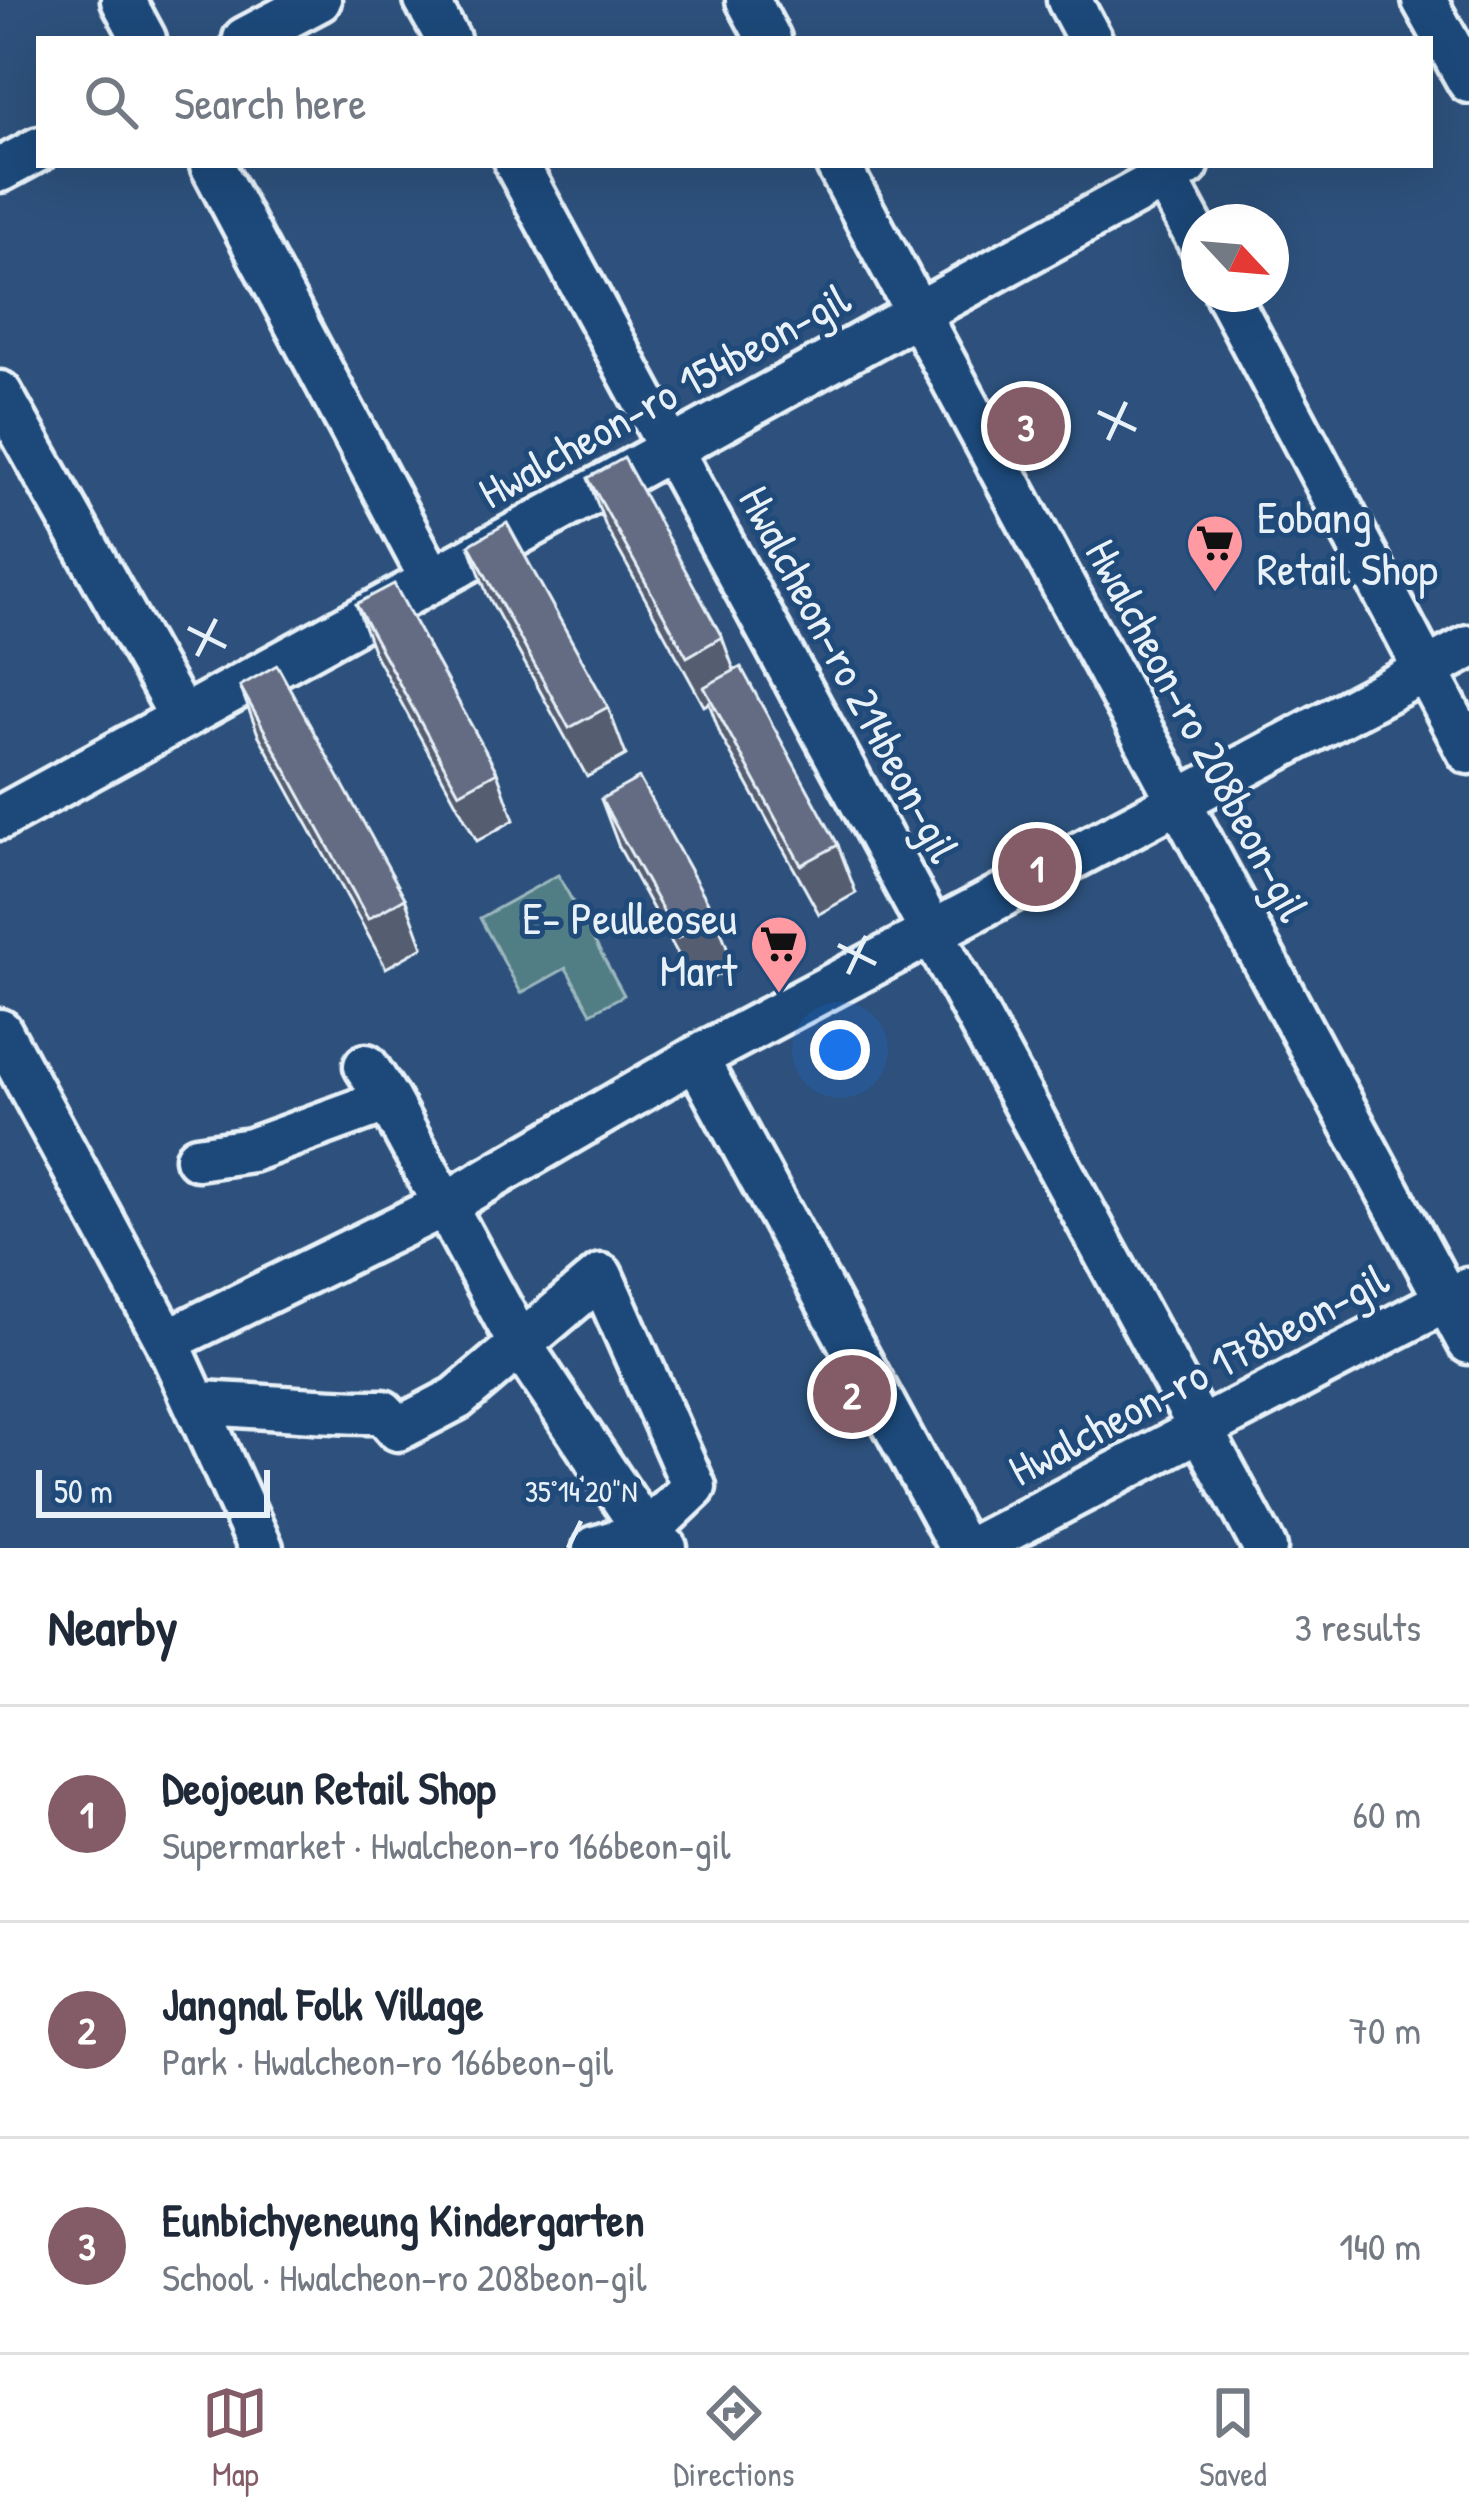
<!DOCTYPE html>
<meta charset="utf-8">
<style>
:root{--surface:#fff;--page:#f6f6f7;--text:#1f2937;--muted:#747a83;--line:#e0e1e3;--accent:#845c67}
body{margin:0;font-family:"Patrick Hand",sans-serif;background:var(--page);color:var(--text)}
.compass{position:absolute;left:1181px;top:204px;width:108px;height:108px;border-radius:50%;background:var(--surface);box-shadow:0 12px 48px #0002;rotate:116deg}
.scale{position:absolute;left:36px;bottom:30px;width:234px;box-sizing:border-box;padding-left:12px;border:6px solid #e8f1f8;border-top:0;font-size:33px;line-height:42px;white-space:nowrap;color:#e8f1f8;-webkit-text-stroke:9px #1f4a7a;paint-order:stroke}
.you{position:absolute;left:840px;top:1050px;width:42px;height:42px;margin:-30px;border:9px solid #fff;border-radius:50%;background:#1a73e8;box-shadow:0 0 0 18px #1a73e833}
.badge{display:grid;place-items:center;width:78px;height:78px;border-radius:50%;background:var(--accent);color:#fff;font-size:39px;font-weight:700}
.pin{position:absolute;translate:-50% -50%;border:6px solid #fff;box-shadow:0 3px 12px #0006}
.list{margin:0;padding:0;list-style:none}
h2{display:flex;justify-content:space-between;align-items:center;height:156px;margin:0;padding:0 48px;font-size:51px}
h2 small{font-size:39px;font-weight:400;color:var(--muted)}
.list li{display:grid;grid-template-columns:78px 1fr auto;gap:36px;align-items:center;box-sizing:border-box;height:216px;padding:0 48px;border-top:3px solid var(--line)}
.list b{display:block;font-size:45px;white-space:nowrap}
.list p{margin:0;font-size:39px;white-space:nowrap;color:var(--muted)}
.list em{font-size:39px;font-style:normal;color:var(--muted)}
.icon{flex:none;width:66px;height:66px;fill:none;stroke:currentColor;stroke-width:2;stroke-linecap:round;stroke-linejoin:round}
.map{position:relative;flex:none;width:1469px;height:1548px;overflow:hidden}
.search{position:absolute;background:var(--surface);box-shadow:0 12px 48px #0002;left:36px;right:36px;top:36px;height:132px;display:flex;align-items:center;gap:30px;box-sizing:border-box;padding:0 42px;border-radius:0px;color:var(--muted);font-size:45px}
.sheet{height:804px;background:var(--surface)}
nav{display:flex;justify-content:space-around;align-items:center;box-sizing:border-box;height:168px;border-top:3px solid var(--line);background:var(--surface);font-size:33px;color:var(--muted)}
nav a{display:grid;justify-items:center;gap:6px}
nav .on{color:var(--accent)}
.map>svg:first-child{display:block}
.green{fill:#517d85;stroke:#9cb7be;stroke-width:3}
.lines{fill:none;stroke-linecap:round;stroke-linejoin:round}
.minor-casing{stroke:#e8f1f8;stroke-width:51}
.minor{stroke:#1f4a7a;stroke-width:42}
.wall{fill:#555d71;stroke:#e8f1f8;stroke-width:3}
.building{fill:#636c83;stroke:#e8f1f8;stroke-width:3}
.ticks{fill:none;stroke:#e8f1f8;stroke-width:4.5}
.labels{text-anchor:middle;stroke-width:10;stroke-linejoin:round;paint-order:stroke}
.street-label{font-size:45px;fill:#e8f1f8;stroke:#1f4a7a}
.poi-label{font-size:45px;fill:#e8f1f8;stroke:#1f4a7a;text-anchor:start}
.ticks-label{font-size:30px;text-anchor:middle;fill:#e8f1f8;stroke:#1f4a7a;stroke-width:10;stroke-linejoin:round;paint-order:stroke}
</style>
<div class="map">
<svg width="1469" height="1548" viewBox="0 0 1469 1548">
<rect width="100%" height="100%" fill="#2d517c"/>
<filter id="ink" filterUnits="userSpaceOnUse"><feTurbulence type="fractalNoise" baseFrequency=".00833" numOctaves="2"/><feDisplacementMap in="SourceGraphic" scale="24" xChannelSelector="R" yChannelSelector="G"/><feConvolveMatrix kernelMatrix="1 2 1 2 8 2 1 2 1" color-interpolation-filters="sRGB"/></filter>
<g filter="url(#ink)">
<path class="green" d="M558 875 624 995 591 1013 566 968 521 993 480 918Z"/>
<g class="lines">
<defs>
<path id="minor" d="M123 0 144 39
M426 0 448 39
M748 0 769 39
M1069 0 1090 39
M1424 0 1469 81
M245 39 319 0
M212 165 432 580
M517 165 1265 1548
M838 165 1469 1342
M1158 165 1199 241
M0 170 39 149
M1227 294 1469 752
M0 393 182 718
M0 818 1187 165
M0 1031 167 1341 261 1548
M696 1058 961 1548
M366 1066 388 1100 521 1346 646 1533 665 1548
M197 1158 251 1150 388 1100
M167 1341 444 1205 696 1058 1469 647
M197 1403C259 1405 321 1413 383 1412L398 1429 457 1398 601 1276 694 1487 646 1533 595 1548
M973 1548 1468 1289"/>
</defs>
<use href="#minor" class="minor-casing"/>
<use href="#minor" class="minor"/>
</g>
<path class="wall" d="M588 478 722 637 734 670 838 845 856 893 819 914 721 736 709 703 704 706 606 527Z
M469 545 608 707 626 755 587 777 487 594Z
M356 604 497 772 514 820 477 841 374 653Z
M240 686 405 898 423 947 386 968 258 734Z
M601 799 716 917 734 966 696 987 619 847Z"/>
<path class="building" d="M624 458 722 637 687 657 588 478Z
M507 523 608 707 569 728 469 545Z
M394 584 497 772 459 793 356 604Z
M277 665 405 898 368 919 240 686Z
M741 667 838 845 801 865 704 687Z
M639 778 716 917 678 938 601 799Z"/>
</g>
<path class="ticks" d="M1098 412 1136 430M1108 440 1126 402M188 628 226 647M197 656 216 619M838 945 876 964M848 974 866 936M568 1548 581 1521"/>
<defs>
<symbol id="supermarket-pin" viewBox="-11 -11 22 30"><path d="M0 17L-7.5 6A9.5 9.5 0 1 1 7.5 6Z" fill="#ff9aa2" stroke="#1f4a7a"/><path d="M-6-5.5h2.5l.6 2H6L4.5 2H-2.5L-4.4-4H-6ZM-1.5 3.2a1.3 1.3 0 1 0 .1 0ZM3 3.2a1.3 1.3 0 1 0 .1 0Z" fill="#111"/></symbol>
</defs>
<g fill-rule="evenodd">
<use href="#supermarket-pin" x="1182" y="510" width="66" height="90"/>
<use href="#supermarket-pin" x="746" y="911" width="66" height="90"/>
</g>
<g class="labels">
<g class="street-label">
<text transform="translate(664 395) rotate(-29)" y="16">Hwalcheon-ro 154beon-gil</text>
<text transform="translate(850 674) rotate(62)" y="16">Hwalcheon-ro 214beon-gil</text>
<text transform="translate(1198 730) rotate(62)" y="16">Hwalcheon-ro 208beon-gil</text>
<text transform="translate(1198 1374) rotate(-28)" y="16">Hwalcheon-ro 178beon-gil</text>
</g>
<g class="poi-label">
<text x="1257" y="533">Eobang<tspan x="1257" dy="52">Retail Shop</tspan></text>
<text x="737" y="934" text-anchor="end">E- Peulleoseu<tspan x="737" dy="52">Mart</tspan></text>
</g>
</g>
<g class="ticks-label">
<text x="581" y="1502">35°14'20"N</text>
</g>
</svg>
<svg class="compass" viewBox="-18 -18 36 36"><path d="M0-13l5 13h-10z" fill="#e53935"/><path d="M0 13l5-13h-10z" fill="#747a83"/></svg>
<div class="scale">50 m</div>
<div class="you"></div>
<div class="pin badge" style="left:1037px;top:867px">1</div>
<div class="pin badge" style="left:852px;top:1394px">2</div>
<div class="pin badge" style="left:1026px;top:426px">3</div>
<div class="search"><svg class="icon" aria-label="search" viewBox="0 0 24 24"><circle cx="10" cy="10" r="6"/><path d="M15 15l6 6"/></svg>Search here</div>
</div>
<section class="sheet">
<h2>Nearby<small>3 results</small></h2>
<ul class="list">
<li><span class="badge">1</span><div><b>Deojoeun Retail Shop</b><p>Supermarket · Hwalcheon-ro 166beon-gil</p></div><em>60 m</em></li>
<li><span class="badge">2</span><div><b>Jangnal Folk Village</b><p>Park · Hwalcheon-ro 166beon-gil</p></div><em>70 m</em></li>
<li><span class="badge">3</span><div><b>Eunbichyeneung Kindergarten</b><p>School · Hwalcheon-ro 208beon-gil</p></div><em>140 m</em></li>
</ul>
</section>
<nav>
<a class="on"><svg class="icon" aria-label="map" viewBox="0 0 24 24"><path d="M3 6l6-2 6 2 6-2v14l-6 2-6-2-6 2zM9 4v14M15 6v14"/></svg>Map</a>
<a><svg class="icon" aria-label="directions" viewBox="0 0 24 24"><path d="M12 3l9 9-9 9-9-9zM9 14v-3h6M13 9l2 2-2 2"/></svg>Directions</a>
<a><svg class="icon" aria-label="saved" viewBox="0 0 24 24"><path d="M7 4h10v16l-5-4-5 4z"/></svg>Saved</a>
</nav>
